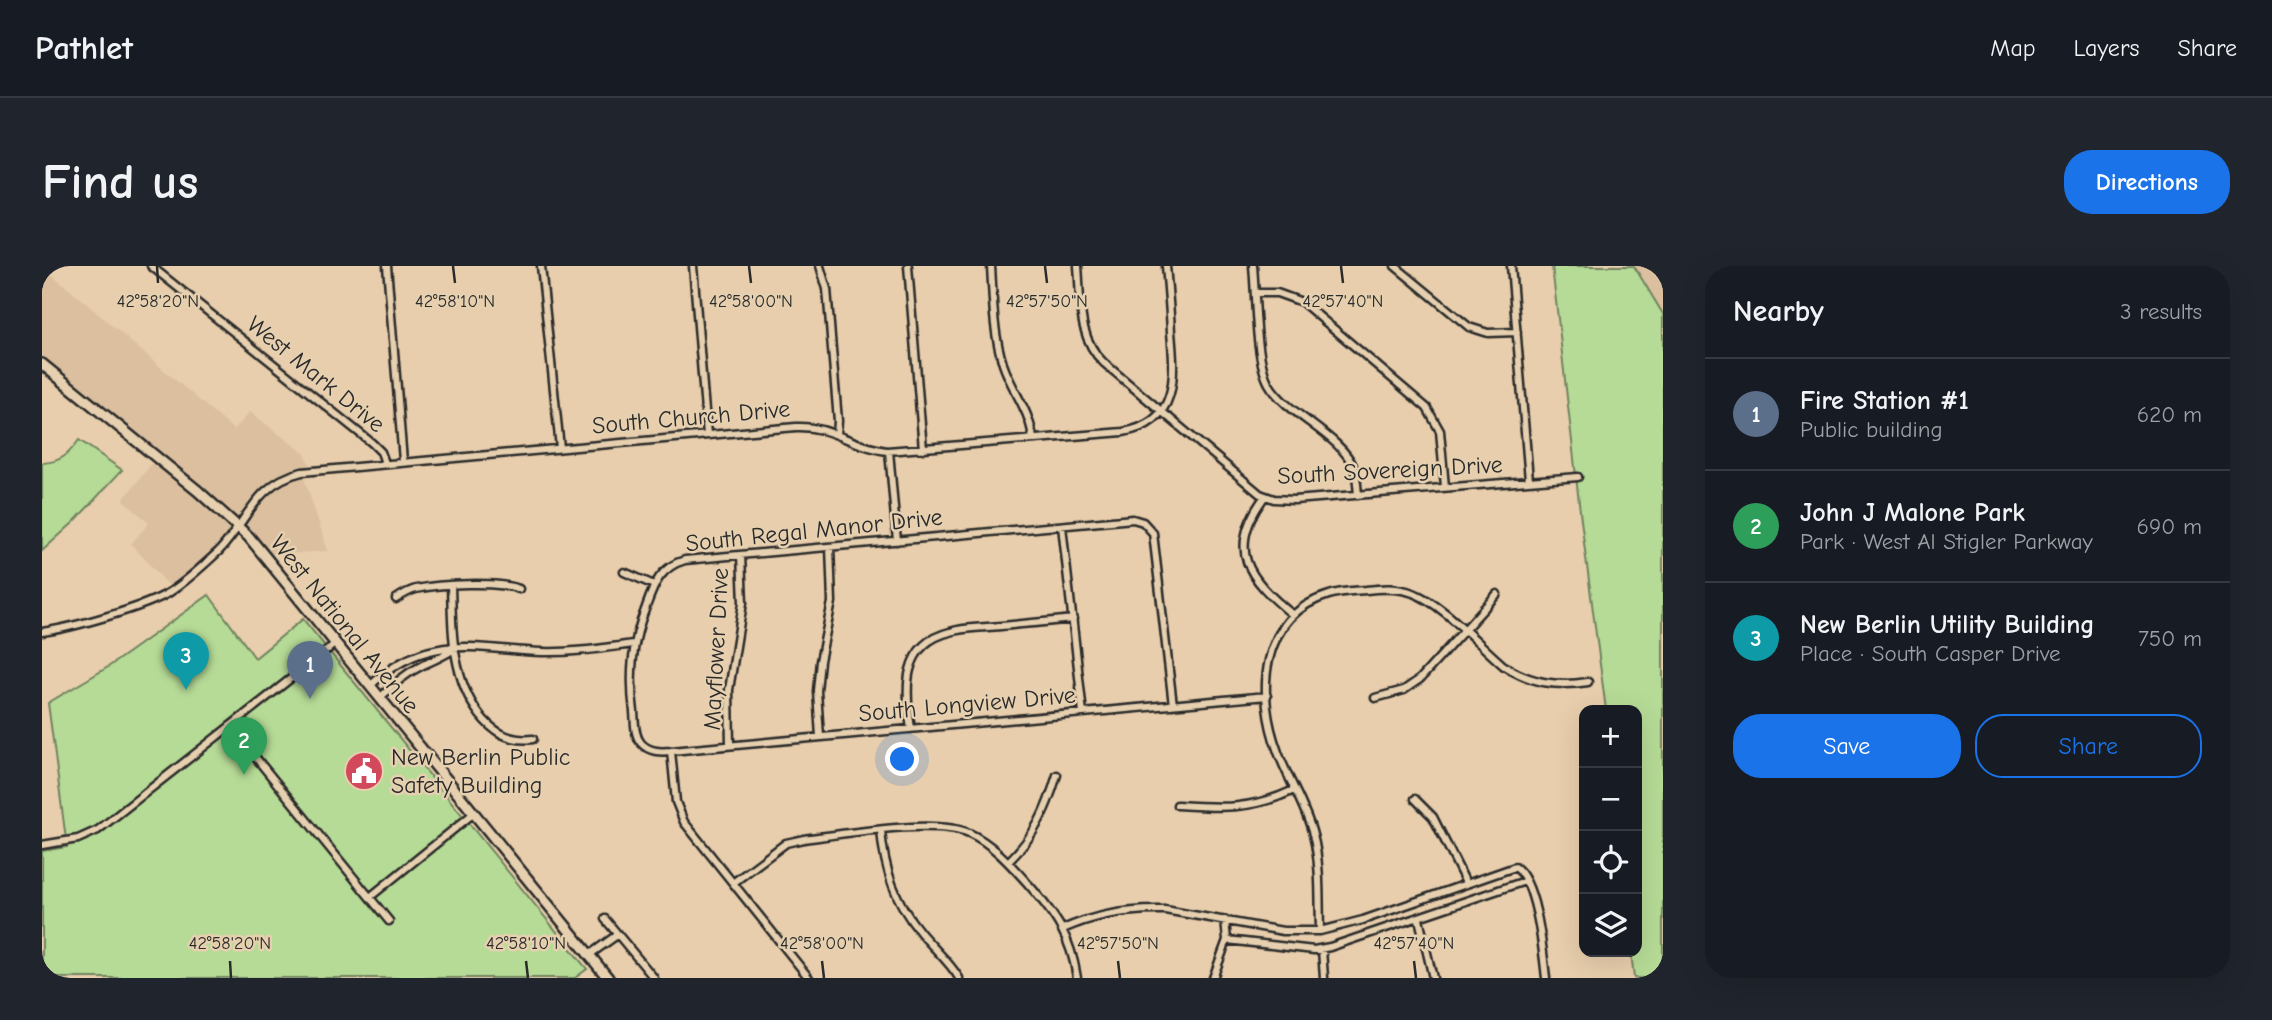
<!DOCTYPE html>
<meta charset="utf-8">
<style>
:root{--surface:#171b24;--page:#20242c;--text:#f1f3f6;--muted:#9ea1a6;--line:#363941;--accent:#1a73e8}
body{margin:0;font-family:"Comic Neue",sans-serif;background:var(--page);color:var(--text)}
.controls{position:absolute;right:21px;bottom:21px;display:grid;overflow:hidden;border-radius:14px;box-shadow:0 7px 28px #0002}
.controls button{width:63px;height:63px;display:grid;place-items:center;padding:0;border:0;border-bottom:2px solid var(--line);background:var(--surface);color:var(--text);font:35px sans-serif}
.you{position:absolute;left:861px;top:494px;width:24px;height:24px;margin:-18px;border:5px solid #fff;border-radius:50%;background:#1a73e8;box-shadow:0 0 0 10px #1a73e833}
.badge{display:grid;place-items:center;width:46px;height:46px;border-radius:50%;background:var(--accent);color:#fff;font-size:23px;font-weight:700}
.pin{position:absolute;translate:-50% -58px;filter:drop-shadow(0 2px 4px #0008)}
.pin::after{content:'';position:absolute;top:37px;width:24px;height:21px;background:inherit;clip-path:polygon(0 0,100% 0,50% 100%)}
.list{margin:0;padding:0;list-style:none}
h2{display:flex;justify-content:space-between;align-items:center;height:91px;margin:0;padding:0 28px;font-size:30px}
h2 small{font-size:23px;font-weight:400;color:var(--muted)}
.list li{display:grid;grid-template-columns:46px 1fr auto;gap:21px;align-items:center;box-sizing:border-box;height:112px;padding:0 28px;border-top:2px solid var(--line)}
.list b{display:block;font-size:26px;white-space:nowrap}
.list p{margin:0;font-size:23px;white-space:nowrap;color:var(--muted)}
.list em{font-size:23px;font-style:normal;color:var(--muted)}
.actions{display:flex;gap:14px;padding:21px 28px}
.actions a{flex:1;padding:16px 0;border:2px solid var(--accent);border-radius:28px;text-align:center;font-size:24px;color:var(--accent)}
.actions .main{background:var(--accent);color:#fff}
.icon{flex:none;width:38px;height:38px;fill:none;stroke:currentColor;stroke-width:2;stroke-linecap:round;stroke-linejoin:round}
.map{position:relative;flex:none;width:1621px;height:712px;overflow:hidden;border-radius:28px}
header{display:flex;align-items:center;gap:42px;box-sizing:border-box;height:98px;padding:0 35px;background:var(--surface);border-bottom:2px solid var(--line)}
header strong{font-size:33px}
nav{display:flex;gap:38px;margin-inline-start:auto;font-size:24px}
.intro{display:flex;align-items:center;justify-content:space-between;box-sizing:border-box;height:168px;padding:0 42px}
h1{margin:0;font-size:49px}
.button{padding:18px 32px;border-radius:28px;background:var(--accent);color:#fff;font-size:24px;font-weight:700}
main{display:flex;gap:42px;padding:0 42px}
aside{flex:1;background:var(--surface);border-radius:28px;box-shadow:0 7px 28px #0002}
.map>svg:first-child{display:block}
.built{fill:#dbbf9f}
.green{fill:#b6db96;stroke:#708360;stroke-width:2}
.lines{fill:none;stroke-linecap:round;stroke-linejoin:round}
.minor-casing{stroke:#2b2b2b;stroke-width:11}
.secondary-casing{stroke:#2b2b2b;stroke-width:14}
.minor{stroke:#e6d0af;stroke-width:6}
.secondary{stroke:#e6d0af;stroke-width:9}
.ticks{fill:none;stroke:#2b2b2b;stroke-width:2.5}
.labels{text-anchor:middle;stroke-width:5;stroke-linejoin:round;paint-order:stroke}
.street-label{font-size:24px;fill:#2b2b2b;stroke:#e6d0af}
.poi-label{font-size:24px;fill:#2b2b2b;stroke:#e6d0af;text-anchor:start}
.ticks-label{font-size:18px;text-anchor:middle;fill:#2b2b2b;stroke:#e6d0af;stroke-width:5;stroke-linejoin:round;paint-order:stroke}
</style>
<header>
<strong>Pathlet</strong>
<nav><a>Map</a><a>Layers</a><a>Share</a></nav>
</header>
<div class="intro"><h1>Find us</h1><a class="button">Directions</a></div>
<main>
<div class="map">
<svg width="1621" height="712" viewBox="0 0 1621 712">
<rect width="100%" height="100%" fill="#e8ceac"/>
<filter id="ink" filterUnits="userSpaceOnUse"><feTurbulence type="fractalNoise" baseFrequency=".0143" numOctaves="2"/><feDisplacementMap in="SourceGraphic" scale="14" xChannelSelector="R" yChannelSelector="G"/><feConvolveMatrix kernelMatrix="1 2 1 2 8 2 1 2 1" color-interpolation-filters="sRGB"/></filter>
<g filter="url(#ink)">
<path class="built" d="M0 0 192 164 208 146 263 188 270 204 260 206 286 285 224 289 195 260 190 270 131 324 89 278 107 257 81 234 115 191 0 98Z
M1592 0H1621V48Z"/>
<path class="green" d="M1510 0H1592L1621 48V712H1592L1589 686H1595V444H1564L1539 254Z
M37 174 80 204 32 256 0 285V197C19 196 26 189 37 174Z
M167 329 213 392 261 353 545 703 533 712H0V585L25 581 6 437 66 401Z"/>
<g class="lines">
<defs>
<path id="minor" d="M109 0 330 177 339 186 343 197
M345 0 361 195
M499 0 518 182
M651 0 665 169
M778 0 785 23 796 155 795 169
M866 0 881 183
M949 0C951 32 951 67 961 98 970 125 988 144 991 173
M1036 0C1039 34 1035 72 1062 97L1218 228 1232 233 1252 234 1536 211
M1211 0C1214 30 1213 94 1227 118 1245 149 1300 170 1312 202 1315 210 1315 220 1316 229
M1353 0 1427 61 1446 67 1475 66
M1469 0 1487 214
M1214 27H1235L1260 36 1385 142 1398 165 1403 221
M847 185 855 275
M1223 230C1183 284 1206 312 1251 349
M1020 260 1041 447
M582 306 612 319
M409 320C410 344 409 369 414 391 421 430 445 479 491 473
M354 333C360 329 366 325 374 323 397 318 456 315 477 323
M0 366C29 362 104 341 128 326 145 315 162 299 177 285 206 255 213 217 260 206L754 161C787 159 812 181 845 185L1081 166C1137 157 1133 110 1129 66 1128 44 1126 22 1124 0
M329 419C385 366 432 383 500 386 531 387 561 382 592 378
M339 431C352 418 364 407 381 399 392 394 402 390 412 383
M1333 432 1362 424 1378 413 1455 328
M1131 439 1111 267 1101 256 1091 253 643 294C618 301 612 319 604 341 590 376 587 408 592 446 593 456 592 469 599 477 607 486 618 486 629 485L1214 431 1225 430
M188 460 347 655
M869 463C863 424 859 378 908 366 920 362 933 362 945 361 973 359 1002 356 1031 353
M778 471 775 425 778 395 790 336 788 281
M688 479 687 424 701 337 699 289
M629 485 634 536 642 556 767 712
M1373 533 1391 551 1424 617
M1135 539C1180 542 1210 544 1252 524
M839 564C842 603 853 636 878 666 890 681 907 695 917 712
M0 579 36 573 56 564 294 377
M966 596C993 570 1004 545 1015 509
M691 617 744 577 762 573C800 568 894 552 927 567 951 578 969 599 987 619 1014 650 1029 671 1035 712
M328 631 432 547
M563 653 612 712
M1377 653 1391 712
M1021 663C1054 648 1087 643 1123 644L1241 665H1278L1321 654 1473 601C1495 615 1501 687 1504 712
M1278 665C1277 634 1279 599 1271 569 1264 540 1246 514 1236 486 1214 428 1217 350 1287 329 1299 325 1311 325 1324 324 1340 322 1356 321 1371 327 1401 338 1437 379 1462 400 1489 417 1515 421 1546 416
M1185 674 1272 684 1288 681 1483 615
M1280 683 1282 712
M547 689 575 669
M1171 712 1185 674 1183 654"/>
<path id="secondary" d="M0 98 156 225 207 271 566 712"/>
</defs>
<use href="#minor" class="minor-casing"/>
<use href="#secondary" class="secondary-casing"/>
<use href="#minor" class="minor"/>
<use href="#secondary" class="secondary"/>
</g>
</g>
<path class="ticks" d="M115 0 116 17M411 0 413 17M707 0 709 17M1003 0 1005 17M1299 0 1301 17M188 695 189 712M484 695 486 712M780 695 782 712M1076 695 1078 712M1372 695 1374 712"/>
<defs>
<symbol id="civic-disc" viewBox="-11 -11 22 22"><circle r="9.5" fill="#d1495b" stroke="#e6d0af"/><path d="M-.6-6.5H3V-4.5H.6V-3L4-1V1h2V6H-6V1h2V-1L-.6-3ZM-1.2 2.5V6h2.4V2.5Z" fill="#fff"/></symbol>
</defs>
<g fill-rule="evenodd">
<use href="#civic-disc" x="300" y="483" width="44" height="44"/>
</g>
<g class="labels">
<g class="street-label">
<text transform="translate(274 108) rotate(39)" y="8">West Mark Drive</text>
<text transform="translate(649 151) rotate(-5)" y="8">South Church Drive</text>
<text transform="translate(1348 204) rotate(-3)" y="8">South Sovereign Drive</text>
<text transform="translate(772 264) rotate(-6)" y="8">South Regal Manor Drive</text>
<text transform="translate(303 358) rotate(51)" y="8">West National Avenue</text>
<text transform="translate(674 383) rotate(-87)" y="8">Mayflower Drive</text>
<text transform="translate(925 438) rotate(-5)" y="8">South Longview Drive</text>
</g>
<g class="poi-label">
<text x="349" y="499">New Berlin Public<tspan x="349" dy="28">Safety Building</tspan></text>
</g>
</g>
<g class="ticks-label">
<text x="116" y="41">42°58'20"N</text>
<text x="413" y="41">42°58'10"N</text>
<text x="709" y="41">42°58'00"N</text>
<text x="1005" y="41">42°57'50"N</text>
<text x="1301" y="41">42°57'40"N</text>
<text x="188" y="683">42°58'20"N</text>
<text x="484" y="683">42°58'10"N</text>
<text x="780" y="683">42°58'00"N</text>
<text x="1076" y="683">42°57'50"N</text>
<text x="1372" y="683">42°57'40"N</text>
</g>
</svg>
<div class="controls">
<button>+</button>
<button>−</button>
<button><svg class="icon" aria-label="locate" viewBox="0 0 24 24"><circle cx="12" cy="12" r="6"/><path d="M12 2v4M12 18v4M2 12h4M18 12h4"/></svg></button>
<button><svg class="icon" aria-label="layers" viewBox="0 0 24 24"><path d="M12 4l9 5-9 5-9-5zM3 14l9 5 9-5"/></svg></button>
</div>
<div class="you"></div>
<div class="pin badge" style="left:268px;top:433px;background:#5c6f8a">1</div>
<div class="pin badge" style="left:202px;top:509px;background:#2e9e5b">2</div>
<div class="pin badge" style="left:144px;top:424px;background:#0f9aa8">3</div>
</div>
<aside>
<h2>Nearby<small>3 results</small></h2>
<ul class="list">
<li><span class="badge" style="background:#5c6f8a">1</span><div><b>Fire Station #1</b><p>Public building</p></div><em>620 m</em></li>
<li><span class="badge" style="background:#2e9e5b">2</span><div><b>John J Malone Park</b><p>Park · West Al Stigler Parkway</p></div><em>690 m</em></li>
<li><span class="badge" style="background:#0f9aa8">3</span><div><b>New Berlin Utility Building</b><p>Place · South Casper Drive</p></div><em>750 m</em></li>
</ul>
<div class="actions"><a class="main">Save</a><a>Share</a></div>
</aside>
</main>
